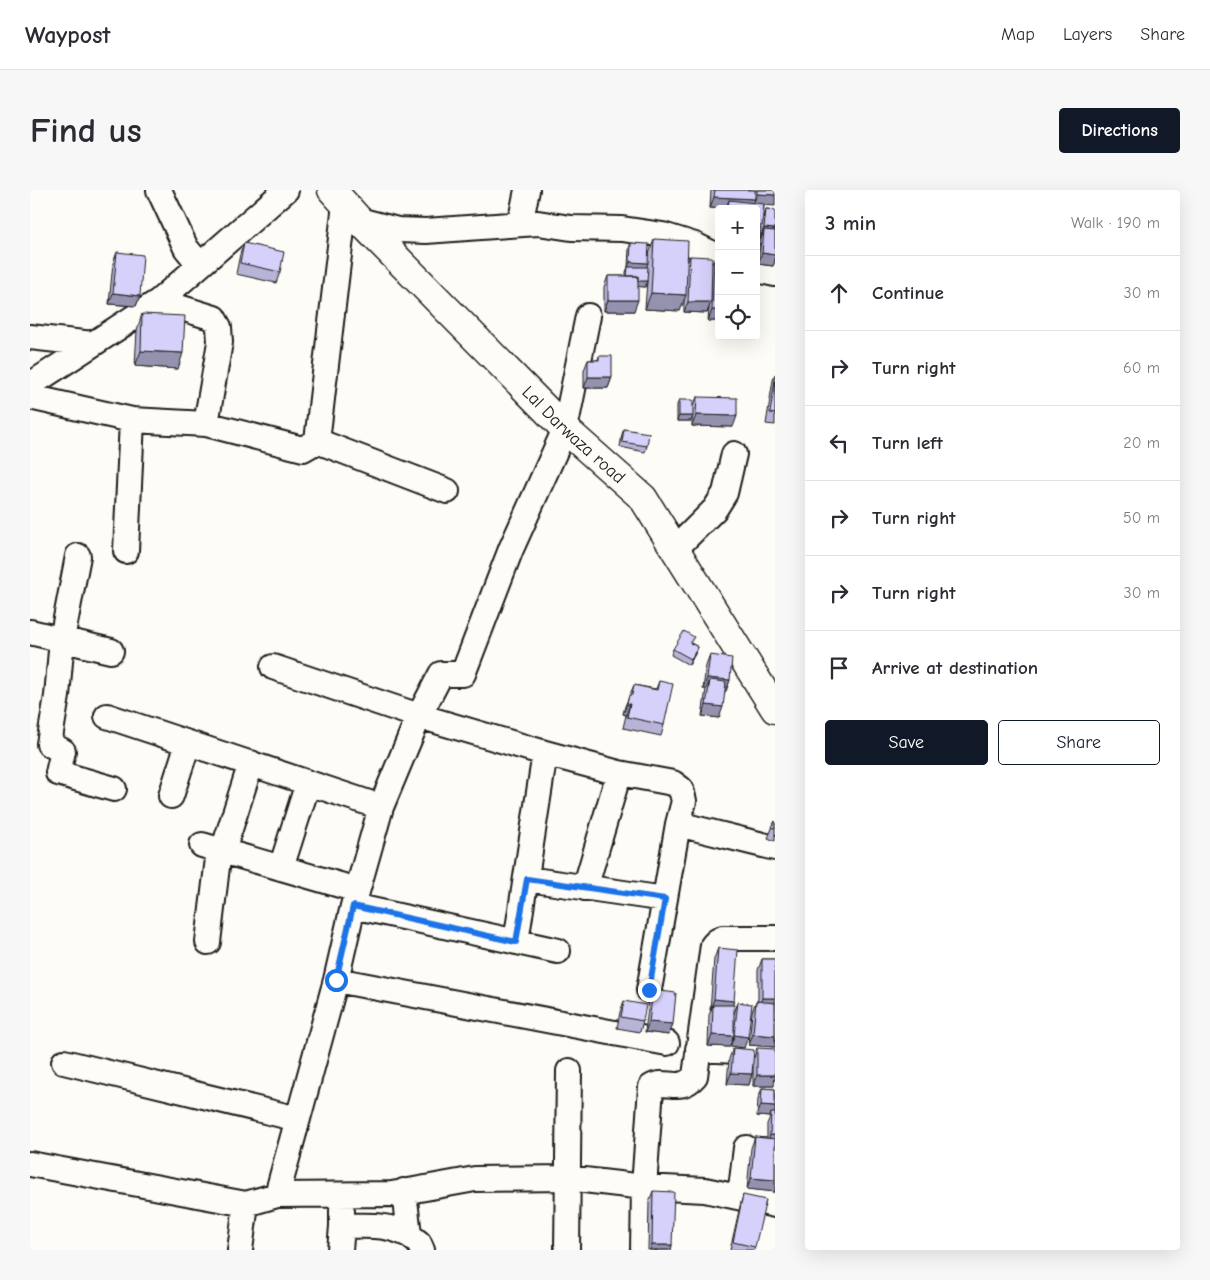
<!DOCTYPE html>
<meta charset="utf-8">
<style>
:root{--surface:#fff;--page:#f7f7f7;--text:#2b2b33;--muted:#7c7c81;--line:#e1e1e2;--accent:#111827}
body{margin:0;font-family:"Comic Neue",sans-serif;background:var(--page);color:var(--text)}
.controls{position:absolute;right:15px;top:15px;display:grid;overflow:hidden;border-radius:5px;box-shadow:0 5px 20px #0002}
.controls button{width:45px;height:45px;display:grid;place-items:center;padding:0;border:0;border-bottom:1px solid var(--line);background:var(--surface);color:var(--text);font:25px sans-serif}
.stop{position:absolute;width:15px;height:15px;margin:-11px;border:4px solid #1a73e8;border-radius:50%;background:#fff}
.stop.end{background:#1a73e8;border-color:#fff;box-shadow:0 1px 5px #0008}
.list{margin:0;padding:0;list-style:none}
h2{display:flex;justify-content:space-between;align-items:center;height:65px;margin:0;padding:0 20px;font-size:21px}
h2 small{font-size:16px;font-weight:400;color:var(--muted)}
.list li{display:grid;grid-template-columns:32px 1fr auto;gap:15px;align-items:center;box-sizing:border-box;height:75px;padding:0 20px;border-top:1px solid var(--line)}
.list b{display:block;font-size:19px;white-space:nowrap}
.list em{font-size:16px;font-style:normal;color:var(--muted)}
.actions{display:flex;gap:10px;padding:15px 20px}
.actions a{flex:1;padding:11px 0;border:1px solid var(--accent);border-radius:5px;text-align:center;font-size:18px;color:var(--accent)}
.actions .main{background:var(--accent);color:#fff}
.icon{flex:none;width:28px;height:28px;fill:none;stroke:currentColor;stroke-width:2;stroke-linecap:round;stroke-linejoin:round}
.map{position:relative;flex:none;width:745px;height:1060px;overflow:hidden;border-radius:5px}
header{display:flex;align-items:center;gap:30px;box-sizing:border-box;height:70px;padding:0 25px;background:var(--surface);border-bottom:1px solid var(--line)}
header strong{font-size:24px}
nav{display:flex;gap:28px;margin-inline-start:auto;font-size:18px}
.intro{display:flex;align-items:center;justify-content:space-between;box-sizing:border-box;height:120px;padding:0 30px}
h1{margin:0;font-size:35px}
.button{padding:12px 22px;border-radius:5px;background:var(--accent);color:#fff;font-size:18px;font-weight:700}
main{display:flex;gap:30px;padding:0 30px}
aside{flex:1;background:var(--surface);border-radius:5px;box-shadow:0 5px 20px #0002}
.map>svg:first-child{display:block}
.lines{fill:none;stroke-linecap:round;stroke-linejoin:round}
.minor-casing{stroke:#1c1c1c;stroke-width:28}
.major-casing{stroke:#1c1c1c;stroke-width:31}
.minor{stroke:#fdfcf7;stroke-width:24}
.major{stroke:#fdfcf7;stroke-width:28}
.wall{fill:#b7b4d7;stroke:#1c1c1c}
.shaded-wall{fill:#9592af;stroke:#1c1c1c}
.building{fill:#d5d1fa;stroke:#1c1c1c}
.route{stroke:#1a73e8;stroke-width:6}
.labels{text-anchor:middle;stroke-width:5;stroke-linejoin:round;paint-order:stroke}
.street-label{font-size:18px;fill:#1c1c1c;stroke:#fdfcf7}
</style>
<header>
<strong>Waypost</strong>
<nav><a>Map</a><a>Layers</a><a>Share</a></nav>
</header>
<div class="intro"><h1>Find us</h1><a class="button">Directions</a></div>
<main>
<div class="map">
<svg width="745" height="1060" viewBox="0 0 745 1060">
<rect width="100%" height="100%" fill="#fdfcf7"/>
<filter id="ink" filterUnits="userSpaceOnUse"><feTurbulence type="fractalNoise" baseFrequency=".02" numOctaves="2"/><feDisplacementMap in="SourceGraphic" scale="10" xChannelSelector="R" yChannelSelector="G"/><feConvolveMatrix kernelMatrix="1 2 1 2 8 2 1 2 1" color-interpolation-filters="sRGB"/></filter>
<g filter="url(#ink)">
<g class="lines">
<defs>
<path id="minor" d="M129 0 156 58 170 75
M315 14 287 251 417 301
M329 30 368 40 396 41 508 33 541 38 592 39 633 45 665 55 689 67
M490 34 497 0
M726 80 745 84
M129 111 184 128 189 137 190 152 176 234
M0 147 63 154
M0 195 129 111 256 0
M0 207 102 230 176 234 273 259 287 251
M645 359 685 319 695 303 704 264
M96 361 102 230
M48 366 32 449 27 506 19 554 33 561 28 583 84 599
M0 442 81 461
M243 477 389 526 515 563 589 583 643 593 651 599 654 611 648 634 619 800
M77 526 351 617
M141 606 158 553
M648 634 745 658
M172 655 327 700
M193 661 221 573
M251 678 278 593
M497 689 635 709
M555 698 589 583
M323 716 528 761
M178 752 189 660
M486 752 515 563
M306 790 637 853
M668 859 745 863
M34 872 268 929
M0 974 216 1014 247 1005 362 1004 445 989 537 988 614 997 675 1000 745 1015
M374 1001 379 1045 389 1053 392 1060
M247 1005 306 790 323 716 351 617 389 526 411 484H433L481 359 535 239 558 126
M710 1007 716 958
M312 1036C338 1036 355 1033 379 1045
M210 1060 216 1014
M310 1060 312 1036V1021
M537 1060 539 881
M613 1060 614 997 621 897C636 888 649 904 665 886L683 755 687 751 693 748H745"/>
<g id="major">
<path id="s1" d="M302 0 329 30 535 239 613 308 745 519"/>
</g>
</defs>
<use href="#minor" class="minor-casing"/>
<use href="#major" class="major-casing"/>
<use href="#minor" class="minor"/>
<use href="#major" class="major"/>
</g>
<path class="wall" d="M681 0H745L734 15 733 28 736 19 745 20V71L743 76 728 74 731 49H730L726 19H696L680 18Z
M624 49 657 73 660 66 682 74 684 69H689V131H678L679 118 677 123 654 122V108L650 121 615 119 617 91 615 97 608 96 604 121H574V97L578 86H596V82L598 77 599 58 601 53 619 64Z
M214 53 250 82 246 93 206 84 210 64Z
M87 62 110 106 106 116 79 114 83 73Z
M112 124 148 179 105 176 107 140Z
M569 166 582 187 578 198H554V180L558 170H568Z
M745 184V235L736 234 743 190Z
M667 207 703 237 662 236V228L661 231H647V215L649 210 663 216Z
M594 239 617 256 615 262 590 257 592 244Z
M661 453 668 457 666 462 659 475 641 465 643 459Z
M680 465 700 490 696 501H695L689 528 672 526 676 499H673L676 476Z
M629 491 634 535 631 546 593 538 596 525 593 524 595 516 604 495 626 499Z
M745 631V651L738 648Z
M688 758 704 811 702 815 704 824 708 812 714 858 700 856 701 854 700 857 678 856 679 825 681 820H680L684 769Z
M732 769H745V857L719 855 722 822 726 811H728V780Z
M623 800 639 845 615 842 619 811Z
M594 811 613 831 610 842 587 838 590 822Z
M703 858 724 868 727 858 744 896H723V876L722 884 719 895 697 894 699 869Z
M732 898 745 899V1002L717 999 721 958 725 947 737 948V934L740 927 727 926 728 909Z
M623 1001 642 1055 641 1060H618L619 1012Z
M713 1005 725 1057 724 1060H700L710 1016Z"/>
<path class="shaded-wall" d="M727 4 745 5V16L723 14Z
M684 7 725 9 721 19 699 10 696 18H680Z
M734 38 745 39V50L734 40 731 49H730Z
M732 63 745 65V71L743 76 728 74Z
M600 72 618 73 616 79 598 77Z
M597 90 617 91 615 97 595 96Z
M83 103 110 106 106 116 79 114Z
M621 103 656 105 650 121 615 119Z
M578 110H608L604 121H574Z
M658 112H681L677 123 654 122Z
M682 120H689V131H678Z
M111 161 153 163 148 179 105 176Z
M558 187H582L578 198H554Z
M666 225 707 226 703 237 662 236Z
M649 226H663L661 231H647Z
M668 457 666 462 659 475 661 469Z
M677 488 700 490 696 501 678 499 680 490 676 499H673Z
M597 514H600L596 525 593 524Z
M676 515 693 517 689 528 672 526Z
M732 808H745V819H728Z
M684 809 704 811 700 822 683 815 681 820H680Z
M619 832 643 834 639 845 615 842Z
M723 844 745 846V857L719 855Z
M682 845 704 846 700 857 678 856Z
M704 845 718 847 714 858 700 856Z
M701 883 722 884 719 895 697 894Z
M727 885H745L744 896H723Z
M731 915 745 916V927L741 923 740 927 727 926Z
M740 945H745V956H736Z
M721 988 745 990V1002L717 999Z
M622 1055H642L641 1060H620Z"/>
<path class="building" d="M685 0H725V9L684 7Z
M727 0H745V5L727 4Z
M699 10 734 14 732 36H726V19H698Z
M736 19 745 20V39L734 38Z
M726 38H731L729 60H726Z
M734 40 745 41V65L732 63Z
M624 49 658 51 656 105 621 103Z
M214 53 254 62 250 82 210 73Z
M601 53 619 54 618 73 600 72Z
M87 62 113 65 110 106 83 103Z
M660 66 682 67 681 112H658Z
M684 69H689V120H682Z
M598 77H618L617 91H608V86H597Z
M578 86H608V110H578Z
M112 124 155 126 153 163 111 161Z
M569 166H582V187H558V170H569Z
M745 191V224L740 223Z
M667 207 707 208V226L666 225Z
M649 210H663V226H649Z
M594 239 619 243 617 256 592 252Z
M654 441 664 447 660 453 668 457 661 469 643 459Z
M680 465 702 468 700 490 677 488Z
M680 490 696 492 693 517 676 515Z
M629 491 643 494 634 535 597 527 600 514H597L599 505H602L604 495 627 500Z
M745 631V638L742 637Z
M688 758 708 760 704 811 684 809Z
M732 769H745V808H732Z
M623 800 646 803 643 834 619 832Z
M594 811 616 815 613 831 591 827Z
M726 811 745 813V846L723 844Z
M708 812 722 814 718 847 704 845Z
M683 815H704V846L682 845Z
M703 858 724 860 722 884 701 883Z
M727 858 745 859V885H727Z
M732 898 745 899V916L731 915Z
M741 923H745V945H740Z
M725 947 745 949V990L721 988Z
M623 1001 644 1002 642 1055H622Z
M713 1005 736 1010 725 1057 703 1052Z"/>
</g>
<g class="lines" filter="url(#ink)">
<path class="route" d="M306 790 323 716 486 752 497 689 635 709 619 800"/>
</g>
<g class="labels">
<g class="street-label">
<text dy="6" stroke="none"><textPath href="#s1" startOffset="344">Lal Darwaza road</textPath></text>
</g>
</g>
</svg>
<div class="controls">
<button>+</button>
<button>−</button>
<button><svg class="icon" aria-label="locate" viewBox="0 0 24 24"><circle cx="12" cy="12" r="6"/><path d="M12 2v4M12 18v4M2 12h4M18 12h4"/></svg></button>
</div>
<div class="stop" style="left:306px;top:790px"></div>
<div class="stop end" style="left:619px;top:800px"></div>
</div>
<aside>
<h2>3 min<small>Walk · 190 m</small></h2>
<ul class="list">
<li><svg class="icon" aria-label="ahead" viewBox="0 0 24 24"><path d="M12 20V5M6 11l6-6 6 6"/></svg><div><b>Continue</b></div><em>30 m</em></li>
<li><svg class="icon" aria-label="right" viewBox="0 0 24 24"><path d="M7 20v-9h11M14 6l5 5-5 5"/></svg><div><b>Turn right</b></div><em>60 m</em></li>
<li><svg class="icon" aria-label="left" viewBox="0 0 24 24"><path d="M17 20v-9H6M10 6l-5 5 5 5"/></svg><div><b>Turn left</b></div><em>20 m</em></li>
<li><svg class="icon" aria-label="right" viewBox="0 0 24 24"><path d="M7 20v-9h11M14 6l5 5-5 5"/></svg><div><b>Turn right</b></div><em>50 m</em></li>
<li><svg class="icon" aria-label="right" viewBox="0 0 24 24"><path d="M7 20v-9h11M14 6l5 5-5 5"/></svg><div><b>Turn right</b></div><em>30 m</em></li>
<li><svg class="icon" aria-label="arrive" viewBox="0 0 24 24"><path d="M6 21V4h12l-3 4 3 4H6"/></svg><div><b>Arrive at destination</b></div></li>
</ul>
<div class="actions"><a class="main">Save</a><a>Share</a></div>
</aside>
</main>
